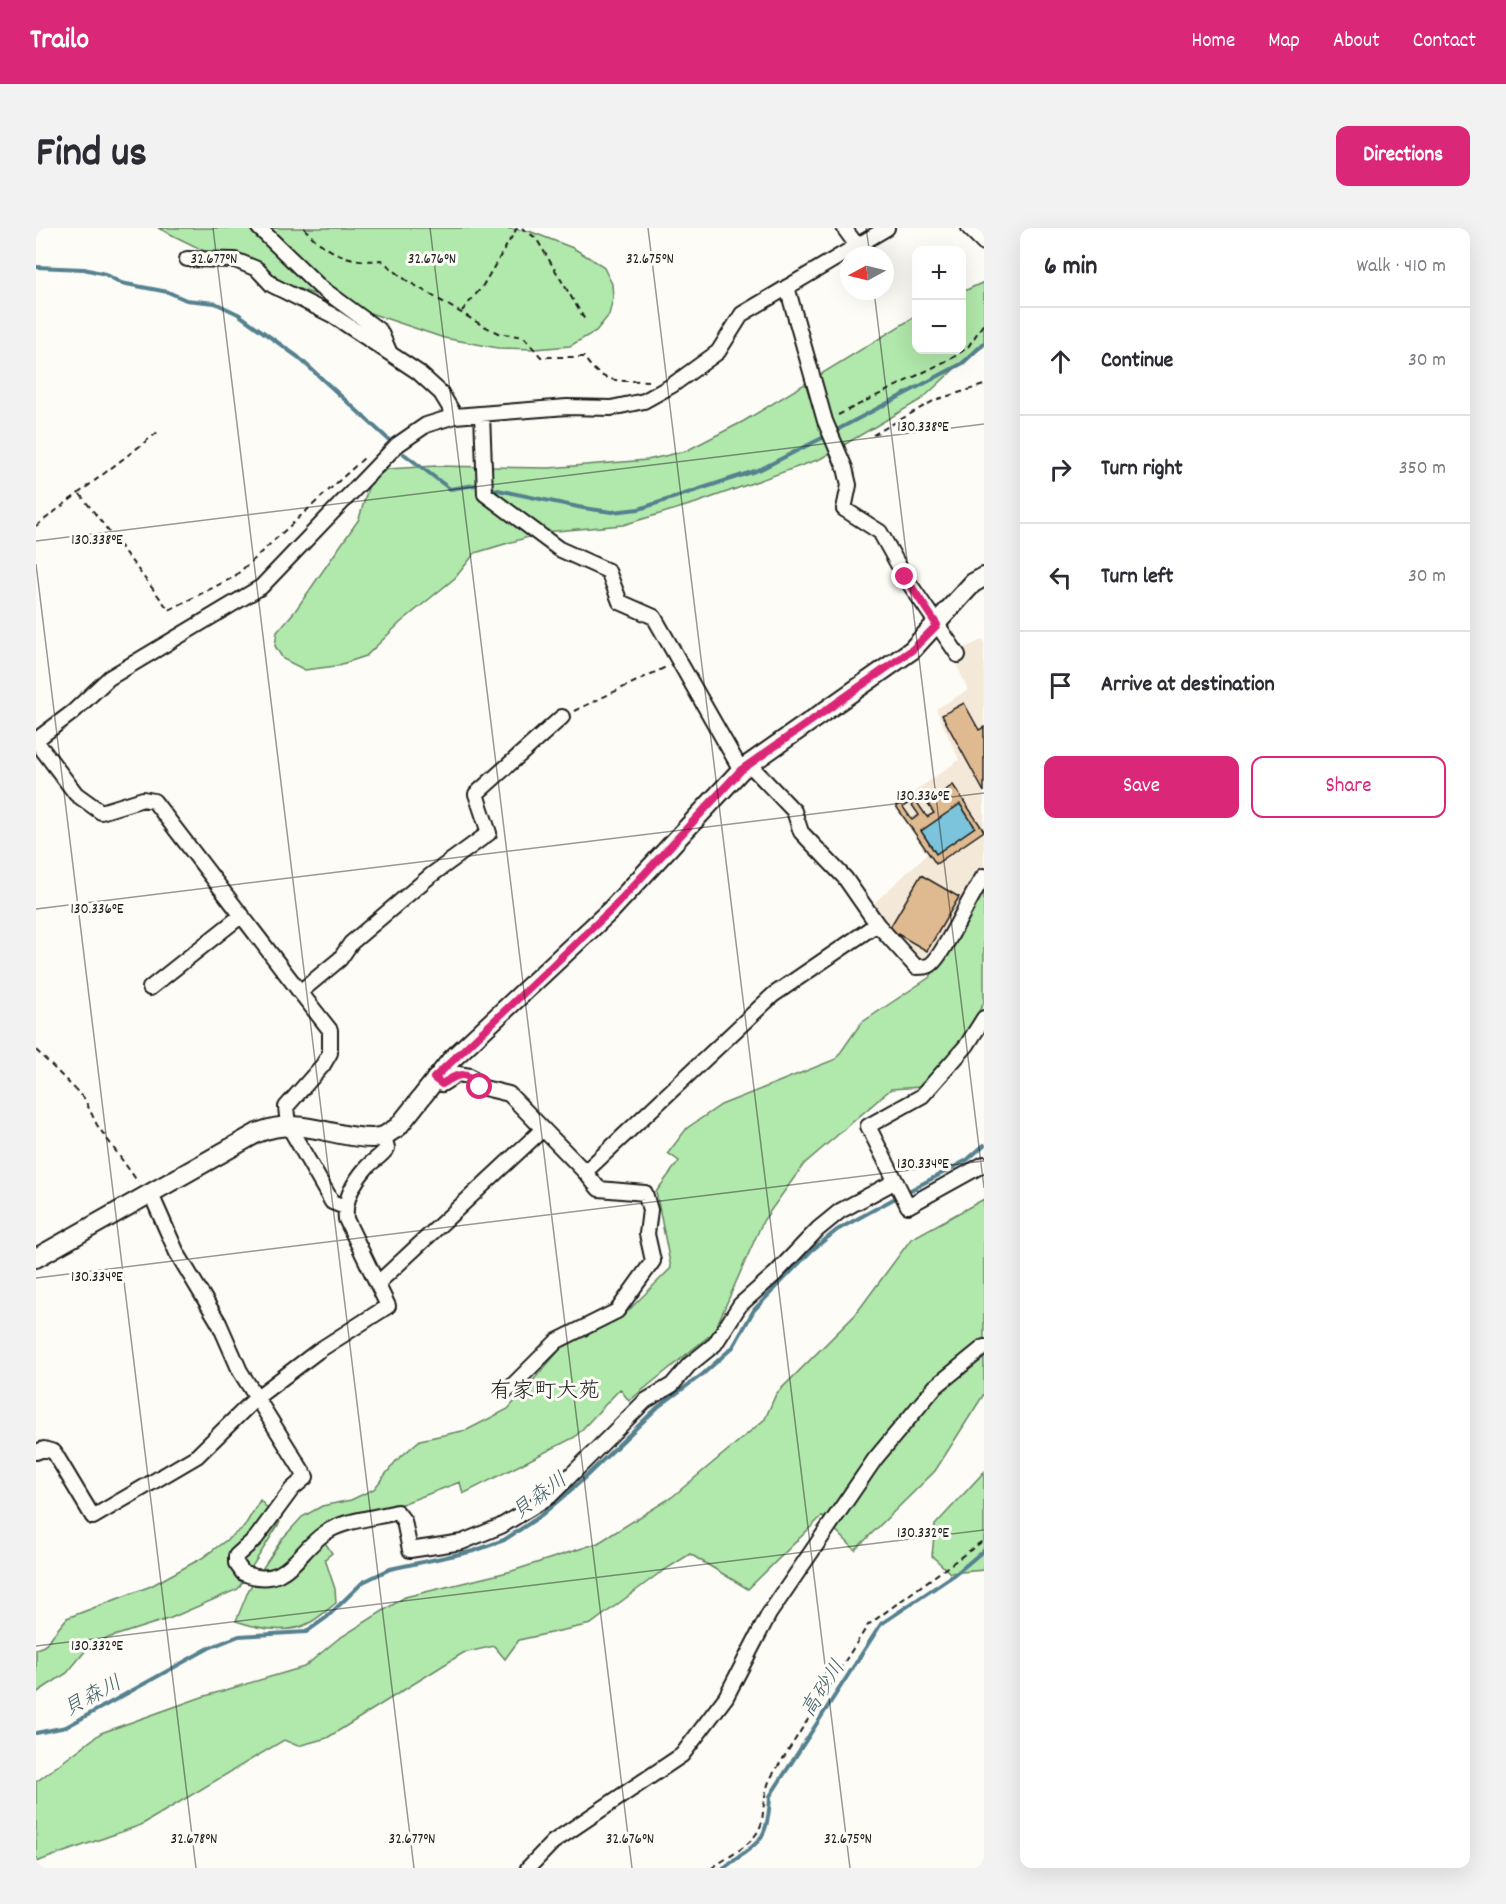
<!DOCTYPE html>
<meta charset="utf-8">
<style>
:root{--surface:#fff;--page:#f2f2f3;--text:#2b2b33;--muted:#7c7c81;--line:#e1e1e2;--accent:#db2777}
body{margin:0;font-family:Dekko,"Klee One",sans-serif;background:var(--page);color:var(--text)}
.controls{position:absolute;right:18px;top:18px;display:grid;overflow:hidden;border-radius:12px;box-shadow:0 6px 24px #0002}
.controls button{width:54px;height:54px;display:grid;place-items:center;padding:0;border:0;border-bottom:2px solid var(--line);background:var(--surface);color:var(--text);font:30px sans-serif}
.compass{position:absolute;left:804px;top:18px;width:54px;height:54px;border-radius:50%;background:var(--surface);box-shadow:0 6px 24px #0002;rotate:263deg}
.stop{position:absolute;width:18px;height:18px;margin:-14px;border:4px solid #db2777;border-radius:50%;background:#fff}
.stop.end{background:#db2777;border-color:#fff;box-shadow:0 2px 6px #0008}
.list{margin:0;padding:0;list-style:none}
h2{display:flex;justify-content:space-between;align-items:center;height:78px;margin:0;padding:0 24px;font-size:26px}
h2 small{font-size:20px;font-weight:400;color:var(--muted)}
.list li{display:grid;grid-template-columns:39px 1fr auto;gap:18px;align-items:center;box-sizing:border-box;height:108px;padding:0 24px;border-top:2px solid var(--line)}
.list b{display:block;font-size:22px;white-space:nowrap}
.list em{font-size:20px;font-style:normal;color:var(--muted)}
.actions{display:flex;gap:12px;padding:18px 24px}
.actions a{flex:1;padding:14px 0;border:2px solid var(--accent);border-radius:12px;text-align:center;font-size:21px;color:var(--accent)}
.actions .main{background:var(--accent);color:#fff}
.icon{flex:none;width:33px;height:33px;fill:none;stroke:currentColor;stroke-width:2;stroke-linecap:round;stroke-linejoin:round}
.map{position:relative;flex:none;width:948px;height:1640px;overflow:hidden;border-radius:12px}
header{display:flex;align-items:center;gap:36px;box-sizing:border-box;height:84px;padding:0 30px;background:var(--accent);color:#fff}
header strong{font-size:28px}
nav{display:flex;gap:33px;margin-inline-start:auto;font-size:21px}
.intro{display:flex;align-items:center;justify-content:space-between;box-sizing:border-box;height:144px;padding:0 36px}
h1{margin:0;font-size:42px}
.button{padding:15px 27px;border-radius:12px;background:var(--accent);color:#fff;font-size:21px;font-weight:700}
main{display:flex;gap:36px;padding:0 36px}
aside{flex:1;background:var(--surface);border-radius:12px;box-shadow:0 6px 24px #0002}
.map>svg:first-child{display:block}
.built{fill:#f4e8d8}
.green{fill:#b1e8ab;stroke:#668264;stroke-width:1.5}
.water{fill:#7bc4db;stroke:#55818f;stroke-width:1.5}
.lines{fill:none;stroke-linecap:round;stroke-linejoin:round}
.stream{stroke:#55818f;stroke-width:4}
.building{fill:#dfba90;stroke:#1c1c1c;stroke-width:1.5;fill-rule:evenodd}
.street-casing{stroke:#1c1c1c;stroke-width:18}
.secondary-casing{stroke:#1c1c1c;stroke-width:22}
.path{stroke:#1c1c1c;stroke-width:2;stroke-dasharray:6 4.5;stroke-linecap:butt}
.street{stroke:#fdfcf7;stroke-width:14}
.secondary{stroke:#fdfcf7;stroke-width:18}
.route{stroke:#db2777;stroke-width:8}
.ticks{fill:none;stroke:#1c1c1c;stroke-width:1.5;stroke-opacity:0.45}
.labels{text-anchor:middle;stroke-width:6;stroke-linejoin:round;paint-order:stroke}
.water-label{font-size:21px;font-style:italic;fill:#425f68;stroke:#fdfcf7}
.quarter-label{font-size:22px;fill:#1c1c1c;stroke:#fdfcf7}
.ticks-label{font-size:15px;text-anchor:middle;fill:#1c1c1c;stroke:#fdfcf7;stroke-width:6;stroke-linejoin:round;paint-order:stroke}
</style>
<header>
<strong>Trailo</strong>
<nav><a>Home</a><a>Map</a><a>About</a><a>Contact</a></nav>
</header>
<div class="intro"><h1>Find us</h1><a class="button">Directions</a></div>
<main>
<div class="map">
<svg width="948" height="1640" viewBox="0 0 948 1640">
<rect width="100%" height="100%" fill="#fdfcf7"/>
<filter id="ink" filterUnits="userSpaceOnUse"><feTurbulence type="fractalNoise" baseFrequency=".0167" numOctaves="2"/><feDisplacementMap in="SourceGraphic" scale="12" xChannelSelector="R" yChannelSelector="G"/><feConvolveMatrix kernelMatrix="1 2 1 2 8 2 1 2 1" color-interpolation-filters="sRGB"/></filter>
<g filter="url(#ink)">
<path class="built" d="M948 411V642L928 671 893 732H879L833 680 891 626 858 578 923 532 900 481 932 462 916 426Z"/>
<path class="green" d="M122 0H467L493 3 537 20 567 38 576 56 577 70 573 87 560 103 534 118 499 121 462 120 408 110 207 42Z
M948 54V118L927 133 886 171 784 231 660 275 587 297 509 304 439 325 419 350 365 394 330 428 300 438 269 442 247 431 239 418 241 404 259 383 323 291 334 253 352 241 400 238 513 240 611 232 650 223 708 193 880 88V122H926V64Z
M948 658V775L926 811 885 859 855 861 768 936 727 993 678 1104 593 1173 584 1161 539 1209 427 1266 424 1254 284 1307 296 1325 289 1331 299 1361 300 1375C291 1382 283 1390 273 1395 252 1407 221 1400 200 1393L213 1361 246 1311 266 1289 286 1278 315 1272 338 1261 360 1233 384 1212 431 1202 472 1181 528 1117 588 1087 635 1040 620 964 643 933 632 925 651 900 685 877 800 831 825 795 894 749Z
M948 971V1166L899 1243 819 1322 786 1288 712 1361 654 1326 622 1346 555 1396 483 1412 469 1431 458 1418 427 1425 291 1510 262 1518 248 1512 105 1597 0 1634V1554L65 1505 166 1469 268 1439 302 1411 369 1369 476 1343 562 1315 636 1269 729 1191 740 1166 819 1087 875 1011Z
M948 1244V1342L914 1345 896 1328 899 1297Z
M224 1272 244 1294 202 1361 135 1390 56 1415 31 1445 0 1465V1421L8 1418 31 1390 115 1358 166 1330 208 1299Z"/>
<path class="water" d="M924 576 939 599 900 626 885 603Z"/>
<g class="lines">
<path class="stream" d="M0 39 48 41 69 46 85 55 132 64 150 72 179 75 202 86 262 129 352 211
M797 204 927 135 948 115
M368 226 414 261 439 257
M457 261 547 280 576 284 603 281 725 241 790 208
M869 965 931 932 948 917
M0 1505 30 1499 173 1420 203 1408 270 1404 291 1389 327 1354 354 1341 438 1323 468 1312 503 1289 542 1256 622 1179 667 1146 697 1119 718 1082 775 1023 801 1002 863 968
M688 1640C723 1613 732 1615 734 1568L845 1396 921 1345 948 1322"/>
</g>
<path class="building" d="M928 475 943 502 948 499V564L906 487Z
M917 557 948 603 900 636 860 578 876 567 891 589 898 585 891 575ZM874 574 883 587 876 592 867 579ZM924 576 939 599 900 626 885 603Z
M885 647 923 669 891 723 853 701Z"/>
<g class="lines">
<defs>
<path id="street" d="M223 0 284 59 344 103 353 123
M808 0 822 19
M933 0 948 15
M151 31 199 32 221 41 236 57 296 87 382 144 405 165 419 188
M751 59 789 193 809 240 813 257 808 281 844 304 869 349 922 427
M446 186 449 266 523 321 572 343 584 374 618 389 705 542
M0 512 37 484 73 450 225 359 361 217 390 197 419 188 531 179 575 180 608 173 635 158 682 124 706 86 851 0
M0 513 40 566 65 584 107 571 118 573 264 764
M712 535 758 583 765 604 809 650 841 696 880 739C884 739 891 739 894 737 906 731 936 664 948 648
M114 760 206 687
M948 790 931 817 886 868 832 898 872 978 948 936
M398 850 406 856 422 846 434 848 444 859 473 866 549 944 737 767 841 696
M114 964 141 1025 183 1095 204 1143 270 1249 256 1261 220 1310 200 1328V1335L207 1345C251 1363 261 1323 289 1305 307 1292 339 1290 361 1284L368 1293 374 1322 426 1314 465 1298 514 1268 609 1173 636 1157 653 1137 679 1116 704 1077 739 1046 782 1001 804 983 858 954
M309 979 296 974 252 897 250 879 287 837 294 825V802L264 764 304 731 315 715 394 648 453 605 440 566 526 489
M342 1055 507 901
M473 1161 521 1113 581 1083 617 1033 611 1006 614 982 609 965 563 961 549 944
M0 1224 8 1221 18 1224 57 1289 161 1228 220 1170 282 1123 352 1078 310 991C308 972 317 955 330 940 337 932 345 929 351 920L348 908
M492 1640 517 1614 646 1527 690 1469 733 1386 839 1231 899 1159 948 1119"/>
<path id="secondary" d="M0 1030 221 905C268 887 292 910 337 910L348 908 362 899 415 832 575 682 705 542 876 422 937 355 948 349"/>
</defs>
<use href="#street" class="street-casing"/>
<use href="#secondary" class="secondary-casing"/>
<path class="path" d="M268 0C287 23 315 36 345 32L370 52 444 96 462 105 488 109 505 129H548C567 158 583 152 614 153
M486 0 500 10 549 92
M426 83 446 59 481 0
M802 187 918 129 932 119 948 95
M837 207 899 172 948 157
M44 266 133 382 198 349 328 230
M0 298 122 204
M538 483 630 439
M0 822 48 870 61 897 102 954
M676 1640C694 1627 721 1616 726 1593 728 1577 728 1566 734 1551L832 1397 948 1312"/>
<use href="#street" class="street"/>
<use href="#secondary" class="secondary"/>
</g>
</g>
<g class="lines" filter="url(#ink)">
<path class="route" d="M444 859C429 843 425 844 406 856L398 850 575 682 705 542 876 422 901 397 869 349"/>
</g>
<path class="ticks" d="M177 0 378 1640M394 0 596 1640M612 0 814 1640M830 0 834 27M838 63 948 960M0 313 948 196M0 336 160 1640M0 681 948 565M0 1050 948 933M0 1418 948 1302"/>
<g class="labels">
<g class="water-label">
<text transform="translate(503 1267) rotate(-37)" y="7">貝森川</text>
<text transform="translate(786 1460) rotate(-57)" y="7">高砂川</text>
<text transform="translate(56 1467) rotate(-28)" y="7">貝森川</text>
</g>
<g class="quarter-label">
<text x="509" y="1169">有家町大苑</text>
</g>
</g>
<g class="ticks-label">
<text x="178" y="35">32.677°N</text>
<text x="396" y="35">32.676°N</text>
<text x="614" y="35">32.675°N</text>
<text x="887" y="203">130.338°E</text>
<text x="61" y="316">130.338°E</text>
<text x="887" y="572">130.336°E</text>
<text x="61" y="685">130.336°E</text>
<text x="887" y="940">130.334°E</text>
<text x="61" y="1053">130.334°E</text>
<text x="887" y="1309">130.332°E</text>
<text x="61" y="1422">130.332°E</text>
<text x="158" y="1615">32.678°N</text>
<text x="376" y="1615">32.677°N</text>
<text x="594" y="1615">32.676°N</text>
<text x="812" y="1615">32.675°N</text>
</g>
</svg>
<div class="controls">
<button>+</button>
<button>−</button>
</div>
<svg class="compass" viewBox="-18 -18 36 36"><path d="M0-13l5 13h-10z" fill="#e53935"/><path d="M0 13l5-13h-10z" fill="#7c7c81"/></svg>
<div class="stop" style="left:444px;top:859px"></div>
<div class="stop end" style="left:869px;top:349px"></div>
</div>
<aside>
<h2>6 min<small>Walk · 410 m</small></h2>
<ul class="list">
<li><svg class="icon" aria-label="ahead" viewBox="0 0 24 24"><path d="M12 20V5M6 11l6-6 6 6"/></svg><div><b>Continue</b></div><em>30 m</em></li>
<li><svg class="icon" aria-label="right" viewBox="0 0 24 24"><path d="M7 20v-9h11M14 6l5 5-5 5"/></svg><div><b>Turn right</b></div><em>350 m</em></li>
<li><svg class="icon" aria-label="left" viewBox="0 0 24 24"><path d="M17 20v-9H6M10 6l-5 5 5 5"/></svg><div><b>Turn left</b></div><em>30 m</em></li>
<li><svg class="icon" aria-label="arrive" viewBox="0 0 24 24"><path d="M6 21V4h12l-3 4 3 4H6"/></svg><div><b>Arrive at destination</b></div></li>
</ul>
<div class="actions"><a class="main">Save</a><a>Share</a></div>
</aside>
</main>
